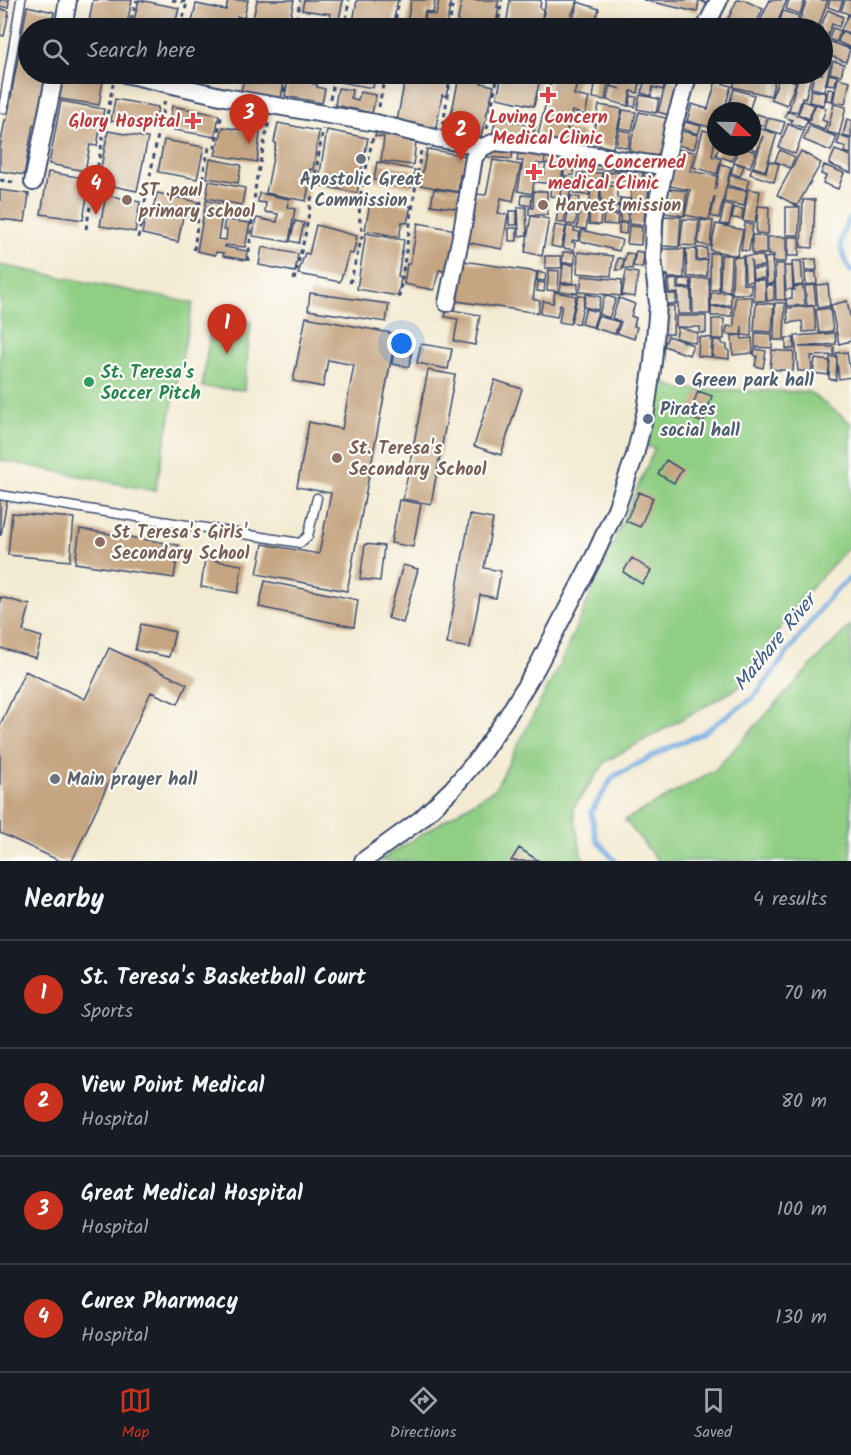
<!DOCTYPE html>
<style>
:root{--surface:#171b24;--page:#242831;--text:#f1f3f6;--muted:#9ea1a6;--line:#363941;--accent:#c8321e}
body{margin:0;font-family:Kalam,sans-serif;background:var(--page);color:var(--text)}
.compass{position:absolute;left:707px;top:102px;width:54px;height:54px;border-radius:50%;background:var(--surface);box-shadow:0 3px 15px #0003;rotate:112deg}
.you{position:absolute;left:402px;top:344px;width:21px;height:21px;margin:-15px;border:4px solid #fff;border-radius:50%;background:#1a73e8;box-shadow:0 0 0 9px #1a73e833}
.badge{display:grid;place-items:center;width:39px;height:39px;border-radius:50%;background:var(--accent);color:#fff;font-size:20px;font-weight:700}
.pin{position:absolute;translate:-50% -50px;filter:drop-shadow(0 2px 3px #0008)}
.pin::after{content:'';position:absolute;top:32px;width:21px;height:18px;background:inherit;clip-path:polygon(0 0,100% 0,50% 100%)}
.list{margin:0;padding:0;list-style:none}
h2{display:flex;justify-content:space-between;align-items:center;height:78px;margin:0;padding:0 24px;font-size:26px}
h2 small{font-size:20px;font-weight:400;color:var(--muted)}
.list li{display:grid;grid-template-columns:39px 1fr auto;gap:18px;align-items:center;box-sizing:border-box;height:108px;padding:0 24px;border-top:2px solid var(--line)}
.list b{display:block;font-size:22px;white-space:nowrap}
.list p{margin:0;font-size:20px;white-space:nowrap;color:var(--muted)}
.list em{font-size:20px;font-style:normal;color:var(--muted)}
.icon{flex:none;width:33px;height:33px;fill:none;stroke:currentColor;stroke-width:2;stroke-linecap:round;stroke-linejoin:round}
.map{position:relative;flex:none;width:851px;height:861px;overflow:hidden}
.search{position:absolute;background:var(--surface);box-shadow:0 3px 15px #0003;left:18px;right:18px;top:18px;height:66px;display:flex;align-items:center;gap:15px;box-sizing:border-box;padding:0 21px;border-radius:33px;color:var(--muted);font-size:22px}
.sheet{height:510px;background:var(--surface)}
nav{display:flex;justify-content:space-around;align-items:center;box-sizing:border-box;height:84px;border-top:2px solid var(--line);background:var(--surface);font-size:16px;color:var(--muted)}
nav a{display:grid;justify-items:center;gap:3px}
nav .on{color:var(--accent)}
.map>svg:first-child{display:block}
.green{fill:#90ce84;stroke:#567e71;stroke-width:1.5}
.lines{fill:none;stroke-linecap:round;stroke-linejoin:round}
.stream{stroke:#6fa9df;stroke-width:5}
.building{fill:#c5a582}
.service-casing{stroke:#3b4b6f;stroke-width:11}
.minor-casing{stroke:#3b4b6f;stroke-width:20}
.path{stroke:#3b4b6f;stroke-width:3;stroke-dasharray:4.5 4.5;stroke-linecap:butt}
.service{stroke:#fff;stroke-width:8}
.minor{stroke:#fff;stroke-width:16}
.health-dot{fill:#e0444e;stroke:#fdfcf7;stroke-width:2}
.worship-dot{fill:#6b7280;stroke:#fdfcf7;stroke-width:2}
.education-dot{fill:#8d6e63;stroke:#fdfcf7;stroke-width:2}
.service-dot{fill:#5c6f8a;stroke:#fdfcf7;stroke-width:2}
.leisure-dot{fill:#2e9e5b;stroke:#fdfcf7;stroke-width:2}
.labels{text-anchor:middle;stroke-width:4.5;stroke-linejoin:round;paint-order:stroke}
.health-label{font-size:18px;font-weight:bold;fill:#be3a42;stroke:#fdfcf7}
.worship-label{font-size:18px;font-weight:bold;fill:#5b616d;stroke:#fdfcf7}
.education-label{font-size:18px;font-weight:bold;fill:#785e54;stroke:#fdfcf7;text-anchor:start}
.leisure-label{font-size:18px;font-weight:bold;fill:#27864d;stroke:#fdfcf7;text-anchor:start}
.service-label{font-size:18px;font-weight:bold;fill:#4e5e75;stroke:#fdfcf7;text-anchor:start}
.water-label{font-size:20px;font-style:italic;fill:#385a8b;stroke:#fdfcf7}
</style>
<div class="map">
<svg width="851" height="861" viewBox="0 0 851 861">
<rect width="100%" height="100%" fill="#fdfcf7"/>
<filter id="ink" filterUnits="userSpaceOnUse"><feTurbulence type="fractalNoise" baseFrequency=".0167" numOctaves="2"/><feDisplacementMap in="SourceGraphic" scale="12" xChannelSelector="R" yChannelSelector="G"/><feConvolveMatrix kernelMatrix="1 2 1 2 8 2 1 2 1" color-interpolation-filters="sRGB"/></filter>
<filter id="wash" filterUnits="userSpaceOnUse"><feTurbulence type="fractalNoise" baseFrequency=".008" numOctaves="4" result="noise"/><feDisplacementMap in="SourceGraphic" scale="24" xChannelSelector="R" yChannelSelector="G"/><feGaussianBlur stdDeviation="1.35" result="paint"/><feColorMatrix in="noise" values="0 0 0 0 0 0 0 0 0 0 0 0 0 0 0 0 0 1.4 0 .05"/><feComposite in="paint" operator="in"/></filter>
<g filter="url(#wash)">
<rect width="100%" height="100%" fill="#f3ead2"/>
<path class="green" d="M0 265 193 303 155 491 0 460Z
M212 319 251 322 244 390 202 387Z
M659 382 681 389 809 392 851 423V545L798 602 740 687 606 761 573 808 581 854 586 861H379L495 789 559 666 655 448 647 447Z
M851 625V861H658L625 820 715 770 822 654Z"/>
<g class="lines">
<path class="stream" d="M851 217C837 238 838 250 851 271
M615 861 596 839 591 812 613 777 668 748 701 734 754 697 831 595 851 577"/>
</g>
<g id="blocks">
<path class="building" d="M0 0H9L8 8 0 6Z
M93 0H132L126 28 88 27Z
M139 0 179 8 175 24 171 23 170 28H132Z
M228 0H248L244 18 237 16 235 28H223L192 22 196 4 226 10Z
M257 0H294L288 28H251Z
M304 0H343L337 28H299L300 21 328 26 331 14 302 10Z
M357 0H398L392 28 352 27Z
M411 0H435L433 13 425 11 423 27 426 13 436 15 439 0H451L446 28H400L401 23 407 24Z
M462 0H499L497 7H499L496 23 490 22 488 28 471 27 470 28H456Z
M510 0H541L540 8 543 9 541 28H512L506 26Z
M546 0H578L566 27 543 17Z
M643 0H712L710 5 699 0 697 12Z
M737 0H744L763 9 754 28H748L728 19Z
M770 0H787L775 28 760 21Z
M789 0H805L800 14 786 9Z
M807 0H828L818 28 797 27Z
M830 0H843L839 11 828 7Z
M845 0H851V15L841 11Z
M578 2 599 9 593 28H570Z
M27 6 54 12 51 28H28V74H48L38 125H33L24 175 0 171V147L5 120H7Z
M0 9 9 11 4 36 0 35Z
M828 10 843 17 839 27 832 24 827 38 822 36V28H820Z
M783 11 799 16 795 28 778 26Z
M848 15 851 16V34L841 30Z
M610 17 653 28H607Z
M729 20 737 24 735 28H725Z
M833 28 841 31 836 42 829 39Z
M842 32 851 36V48L838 42Z
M828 41 850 49 846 62 823 53Z
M822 59 831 61 824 91 811 88 814 74H822Z
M833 61 844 64 841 76 830 73Z
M58 74 104 75 99 105 54 98Z
M289 74 314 76 313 84H317V87L325 89 322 103 285 96Z
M341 74H376L373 88 339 82Z
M406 74H421L450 79 446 96 442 95 436 129 397 121Z
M452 74H483L481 83 494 86 480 140 447 133 459 78 451 76Z
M502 74H541L534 106 497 98Z
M553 74H589L588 78 579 76 574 95 589 98 585 115 572 111 567 129 584 133 579 153 536 143Z
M627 74H645L643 82 626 77Z
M647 74H667L663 90 653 87 651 96 641 93Z
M736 74H751L775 79 771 96 733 87Z
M799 74H812L805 99 802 98 798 112 789 110Z
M829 74 837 76 835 85 827 84Z
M245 75 284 83 280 103 240 95Z
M614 75 640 82 638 93 631 91 628 106 607 100 610 86 621 89 611 86Z
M780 76 796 82 787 105 771 99Z
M596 77 609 79 605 100 593 98Z
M838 78 850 81 845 104 833 102Z
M667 79 679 83 669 115 658 112Z
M716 81 731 86 724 111H716V129L687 121 692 104 708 109Z
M338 88 352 90 351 98 358 100 360 92 376 95 372 113 335 105Z
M734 89 754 95 750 108 741 106 740 111H727Z
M828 89 834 90 832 101 826 100Z
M811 90 826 93 824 105 809 102Z
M640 95 659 99 656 113 637 109Z
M631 96 637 97 635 107 629 106Z
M115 99 158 107 154 128 111 121Z
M61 101 104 109 97 146 90 145 85 171 49 164Z
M803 101 814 105 809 119 798 114Z
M816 104 826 108 822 120 827 122 824 130 808 123Z
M834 104 846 107 839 135 827 132Z
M599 105 622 109 613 148 591 143Z
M172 106 219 115 215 137 168 129Z
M623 110 636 112 632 130 619 128Z
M787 111 797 115 796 117 797 115 808 120 804 128 791 123 792 120 785 117Z
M639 112 670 119 661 159 629 151Z
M757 114 766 117 763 126 754 123Z
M496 118 535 126 531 144 492 136Z
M768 118 785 122 781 134 765 129Z
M847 119 851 120V138L843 136Z
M685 122 701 126 698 134 683 129Z
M278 123 319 131 313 170 310 169 306 183 309 184 306 201 266 193 276 143 274 142Z
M788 124 804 131 795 154 779 147Z
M377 125 413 132 411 142H416L413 165 381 161 384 137 375 136Z
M752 126 777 134 765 171 753 167 763 136 757 150 752 149Z
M809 126 837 137 831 151 804 140Z
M223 127 260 133 257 162 215 155Z
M327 130 368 138 357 193 318 185Z
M619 130 631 132 628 148 616 145Z
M703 130 716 133 712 156 721 159 717 174 693 167Z
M108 131 148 138 137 191 98 183Z
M681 131 698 135 694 149 677 145Z
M840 136 851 140V154L844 152 846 147 837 144Z
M164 140 204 147 197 179 158 172Z
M488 145 513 146 512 159 487 157Z
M719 147H737L732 161 716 155Z
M739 147 756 152 750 167 734 162Z
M519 148 546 151 544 164H537L532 194 518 191 523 161H517Z
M427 149 466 156 463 176 460 175 458 192 420 185Z
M677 149 694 152 690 171 717 176 715 190 721 164 731 167 719 218 711 216 715 197H714L709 220 685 215 690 190 670 186Z
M780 150 795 157 790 168 775 161Z
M835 150 851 156V173L829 164Z
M801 151 821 163 797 206 777 195Z
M573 155 574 175 564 176 563 156Z
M581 156 621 164V170L580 169Z
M210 159 241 165 238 183 207 178Z
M493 160 521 165 513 201 501 198 498 213 508 215 502 249 465 242 474 194 486 195Z
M769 161 779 164 774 182 750 174 752 168 766 172Z
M377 162 415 170 412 187 374 180Z
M546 163 563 166 560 197 550 196 551 184 536 182 537 173H544Z
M734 163 744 166 740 176 731 173Z
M824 165 844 173 838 189 823 183 826 176 821 174Z
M636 169H643L642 183 635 182Z
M634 170V180L621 181V171Z
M645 170 652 171 651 184 643 183Z
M48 172 90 179 83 220 41 214Z
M619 172 620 181 603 182V173Z
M578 173H602V183H578Z
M730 175 749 180 746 190 727 185Z
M564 178 573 179 564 223 556 222Z
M209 181 245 188 242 205 206 198Z
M632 183 649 185 647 207 630 205Z
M574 184H589V195L574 194Z
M601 186H617V198H620V205L601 204Z
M591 187H600L599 203 590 202Z
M726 187 747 191 744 206 724 202Z
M434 189 463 193 460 209 431 205Z
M669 189 687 191 684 216 665 213Z
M748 189 760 191 755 223 743 221Z
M0 190 29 194 25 222 0 219Z
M534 191H547V215H529V208H533Z
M157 193 198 202 195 218 183 216 178 242 142 234 147 208 153 209Z
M259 193 289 199 287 207 295 209 289 242 253 236 256 218 277 222 278 214 265 212 266 203 258 202Z
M106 195 140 202 135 232 100 226Z
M522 195 532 196 531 206 521 204Z
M571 196 580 198 577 213 568 211Z
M371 197 411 206 407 223 402 222 399 237 365 230Z
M621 198 629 199 627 222H620Z
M803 200H815L813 248 801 247Z
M206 201 224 204 218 239 226 240 227 230H223L225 220 250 223 245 247 225 245V247L247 251 246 260 223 256 224 253 216 252 215 255 197 251Z
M724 204 733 206 729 225 720 224Z
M590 205 602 206 600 225 589 224Z
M603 205 619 206V213L603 212Z
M758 206 769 207 768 234 756 233Z
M518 207H526L527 235 519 236Z
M786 207H800L799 235H786Z
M630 208 645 209 644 225 629 224Z
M734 208 743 209 742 219 732 218Z
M580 209 589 210 586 229 577 228Z
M509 211H517V225H509Z
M568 213 577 215 575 225 566 224Z
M604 214 618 215 617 225 603 224Z
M531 216 549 219 542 256 525 252Z
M664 216 681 217 679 247 662 246Z
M683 219 699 220 696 246 680 245Z
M701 220 713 221 710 246 698 244Z
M295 221 304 223 299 243 290 241Z
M418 223 456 230 452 273 439 270 434 290 404 284 407 264H410Z
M619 223H627L626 234 619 233Z
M745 223 753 225 749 251 741 250Z
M716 224 743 230 737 256 710 250Z
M316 225 357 236 353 254 349 253 340 282 298 274 305 253 309 254Z
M555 225 566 227 561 248 551 246Z
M567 226 575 228 574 231 580 232 578 241 573 240 572 242 575 243 574 250 563 248Z
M629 226 642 227 641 245 627 244Z
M509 228H517V241H509Z
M582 230 622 240 619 251 580 241Z
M366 233 404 240 398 276 401 277 398 296 357 289Z
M752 235 766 236V254H752Z
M768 237H786V262H773L774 255H768Z
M788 237H799V256H788Z
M262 247 298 254 295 272 259 265Z
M697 248H707V259L697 260Z
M660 249H685L684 278H668V275L660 274Z
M686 249H696V261L707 260V276L687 277Z
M636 251 645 253 642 268 633 266Z
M563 252H575V263H562Z
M578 252 613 256 611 276 577 273Z
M626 253 634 254 632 269 623 268Z
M710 253H719V290H710Z
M721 255H731L730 291 720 290Z
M545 256H561L562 268H545Z
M744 256H763L764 266 752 267 751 259 752 281 745 282Z
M733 257H743V284H751V294H732Z
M772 257 774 283 767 284 765 258Z
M618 258 624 259 622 270H616Z
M816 259 817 270 805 271 804 260Z
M463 261 537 272 533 299 540 301 538 313 457 301Z
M792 261H801L803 285 794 286Z
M563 264 574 265 573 283H561Z
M775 264H784L785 300H776Z
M784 266H792L793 289 786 290Z
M764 268 765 278 753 279 752 269Z
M549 270 559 271 558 291 547 290Z
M626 271 638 273 635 297 622 295Z
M538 272 546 274 545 281 537 280Z
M816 272 817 284 806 285 805 273Z
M582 276 622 280 621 296 580 292Z
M660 276H667V294H676V304H660Z
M709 278 710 314H693L692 279Z
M677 279V289H691V314H678V293H669V280Z
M679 279H690L691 287 679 288Z
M753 280H765L766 301H754Z
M538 282 545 283 544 292 537 291Z
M561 284H578V293L560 292Z
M828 284 830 306 818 308 816 285Z
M766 285H774V300L767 301Z
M814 285 816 305 807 306 805 286Z
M803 286 805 305 787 306 786 299 792 298V290H795L794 287Z
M555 292 576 296 570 324 559 322 562 305 560 304 557 317 540 314 543 301 553 303Z
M731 292V305L711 306V293Z
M310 293 389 304 386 322 308 310Z
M586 294 601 297 598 310 584 307Z
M578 295 585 297 579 324 571 322Z
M605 295 616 299 609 318 599 314Z
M735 297H752L751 336 742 335V326L741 335 726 334 727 326 734 327Z
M619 298 635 304 631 316 636 318 634 326 637 327 634 339 617 333 621 322 612 318Z
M847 301 851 320V341L839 344 831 305Z
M756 303 774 304 772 332 754 331Z
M775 303H785L784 340H774Z
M659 306H674L673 334H658Z
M814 306 816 331 803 332 802 321 788 323 787 308Z
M711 307H732V316H711Z
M830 308 833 331 819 333 816 310Z
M447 309 480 315 475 345 454 341 458 319 445 317Z
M586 309 598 312 593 327 581 324Z
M598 316 619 322 615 334 594 328Z
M676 316H706V333H700V327H676Z
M306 317 396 334 347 591 257 574 263 544 319 554 331 493 297 487 309 422 342 429 354 365 328 360 323 387 293 381Z
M712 319H724V339H712Z
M678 327 698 333 695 343 676 338Z
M755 333 772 334V348L755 347Z
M835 333 836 344 799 347H834V355L811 356 812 371H798L795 336Z
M741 335 742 339 752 338 753 353 733 355 732 336Z
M668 336 693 345 689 355 664 346Z
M699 337 712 338 711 357 698 356Z
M786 338H794V349H786Z
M714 340 722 341V344L727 345V350H729V359L712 357Z
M395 343 413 346 409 367 392 364Z
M421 344 452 349 448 369 417 363Z
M755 349 766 351 763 368 755 366 757 356 754 355Z
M772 350 794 352 793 371 770 369Z
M847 352 851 377 839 379 836 353Z
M830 357H837L836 380 829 379Z
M815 359 830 361 828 375 813 373Z
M428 370 455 375 431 504 403 499Z
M495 380 522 389 501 455 474 446Z
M698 391 712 396 703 423 689 417Z
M666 460 682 470 674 483 658 474Z
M639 492 653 498 640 527 626 521Z
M0 499 7 500 1 535H0Z
M399 500 421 504 413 547 391 543Z
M12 513 74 518 70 561 8 555Z
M470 515 493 519 484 568 501 571 496 598 480 595 470 648 447 644Z
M80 529 179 545 174 578 75 563Z
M365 544 384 546 380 581 360 579Z
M632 558 651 571 642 584 623 572Z
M205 559 242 565 238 593 201 587Z
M403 565 418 569 403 623 388 618Z
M265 581 358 600 354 627 259 607Z
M0 597 30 605 23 631 42 637 36 658 0 648Z
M141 624 175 632 169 657 135 650Z
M109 648 187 684 178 704 151 692 72 861H60L0 833V725L25 671 85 699Z
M519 848 539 861H511Z"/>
</g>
</g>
<g filter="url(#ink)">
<use href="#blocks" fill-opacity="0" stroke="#3b4b6f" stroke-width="1.5"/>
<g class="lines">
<defs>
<path id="service" d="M3 109 21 0
M0 495 300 543 308 536 317 498"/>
<path id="minor" d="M63 28 68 0
M705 28 719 0
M125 74 225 97 376 123 439 139 483 147
M33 182 55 74
M447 303 463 226 474 157 483 147 495 142 532 146 663 166
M363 861 421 819 453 788 480 756 508 715 537 667 594 557 616 509 635 455 646 410 653 362 658 304 653 258 654 219 673 127 689 74"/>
</defs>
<use href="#service" class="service-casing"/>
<use href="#minor" class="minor-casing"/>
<path class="path" d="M172 0 187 2 181 28
M128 28 137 0
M295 28 300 0
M345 28 349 0
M394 28 399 0
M449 28 453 0
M497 28 502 0
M284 92 287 74
M330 99 336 74
M379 107 385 74
M443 125 451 74
M487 129 497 79 488 78 489 74
M0 180 17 183
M86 229 113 84
M138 238 165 99
M194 250 204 169 209 148 215 147 222 113
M248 261 256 182 269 121
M294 280 305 236 323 129
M350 283 363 233 360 223 359 201 373 137
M399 298 421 150"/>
<use href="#service" class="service"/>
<use href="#minor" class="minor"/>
</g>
</g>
<g class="health-dot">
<path d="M545 86h6v6h6v6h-6v6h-6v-6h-6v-6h6z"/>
<path d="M190 112h6v6h6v6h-6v6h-6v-6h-6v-6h6z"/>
<path d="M531 163h6v6h6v6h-6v6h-6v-6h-6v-6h6z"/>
</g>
<g class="worship-dot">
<circle cx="361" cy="159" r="6"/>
<circle cx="55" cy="779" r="6"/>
</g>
<g class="education-dot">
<circle cx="127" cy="200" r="6"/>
<circle cx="543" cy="205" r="6"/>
<circle cx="337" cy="458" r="6"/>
<circle cx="100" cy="542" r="6"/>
</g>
<g class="service-dot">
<circle cx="680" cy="380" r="6"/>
<circle cx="648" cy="419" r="6"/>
</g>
<circle class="leisure-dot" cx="89" cy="382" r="6"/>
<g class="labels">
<g class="health-label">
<text x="548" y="123">Loving Concern<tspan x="548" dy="21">Medical Clinic</tspan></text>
<text x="180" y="127" text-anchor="end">Glory Hospital</text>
<text x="548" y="168" text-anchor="start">Loving Concerned<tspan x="548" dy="21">medical Clinic</tspan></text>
</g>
<g class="worship-label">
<text x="361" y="185">Apostolic Great<tspan x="361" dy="21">Commission</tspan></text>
<text x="67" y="785" text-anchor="start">Main prayer hall</text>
</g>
<g class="education-label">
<text x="139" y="196">ST .paul<tspan x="139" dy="21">primary school</tspan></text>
<text x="555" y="211">Harvest mission</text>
<text x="349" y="454">St. Teresa's<tspan x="349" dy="21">Secondary School</tspan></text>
<text x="112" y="538">St Teresa's Girls'<tspan x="112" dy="21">Secondary School</tspan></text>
</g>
<g class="leisure-label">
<text x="101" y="378">St. Teresa's<tspan x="101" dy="21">Soccer Pitch</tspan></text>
</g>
<g class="service-label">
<text x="692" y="386">Green park hall</text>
<text x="660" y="415">Pirates<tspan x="660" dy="21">social hall</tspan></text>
</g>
<g class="water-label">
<text transform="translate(774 642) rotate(-51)" y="7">Mathare River</text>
</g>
</g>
</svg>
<svg class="compass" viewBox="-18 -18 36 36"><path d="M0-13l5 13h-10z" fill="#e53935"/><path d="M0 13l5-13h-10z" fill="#9ea1a6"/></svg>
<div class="you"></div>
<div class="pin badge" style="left:227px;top:354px">1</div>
<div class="pin badge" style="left:461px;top:161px">2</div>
<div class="pin badge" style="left:249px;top:144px">3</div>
<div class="pin badge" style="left:96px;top:215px">4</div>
<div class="search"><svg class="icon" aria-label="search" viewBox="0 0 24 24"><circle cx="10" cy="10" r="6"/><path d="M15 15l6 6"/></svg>Search here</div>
</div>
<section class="sheet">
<h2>Nearby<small>4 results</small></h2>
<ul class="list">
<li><span class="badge">1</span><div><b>St. Teresa's Basketball Court</b><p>Sports</p></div><em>70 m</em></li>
<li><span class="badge">2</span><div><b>View Point Medical</b><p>Hospital</p></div><em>80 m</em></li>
<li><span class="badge">3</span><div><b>Great Medical Hospital</b><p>Hospital</p></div><em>100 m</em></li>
<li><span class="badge">4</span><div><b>Curex Pharmacy</b><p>Hospital</p></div><em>130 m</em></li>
</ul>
</section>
<nav>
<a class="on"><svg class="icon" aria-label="map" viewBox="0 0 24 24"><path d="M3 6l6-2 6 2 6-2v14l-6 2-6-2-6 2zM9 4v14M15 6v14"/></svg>Map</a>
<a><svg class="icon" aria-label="directions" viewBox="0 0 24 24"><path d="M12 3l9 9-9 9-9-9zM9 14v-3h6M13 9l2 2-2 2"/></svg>Directions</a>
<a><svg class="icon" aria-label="saved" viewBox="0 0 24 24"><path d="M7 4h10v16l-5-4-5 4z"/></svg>Saved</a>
</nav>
